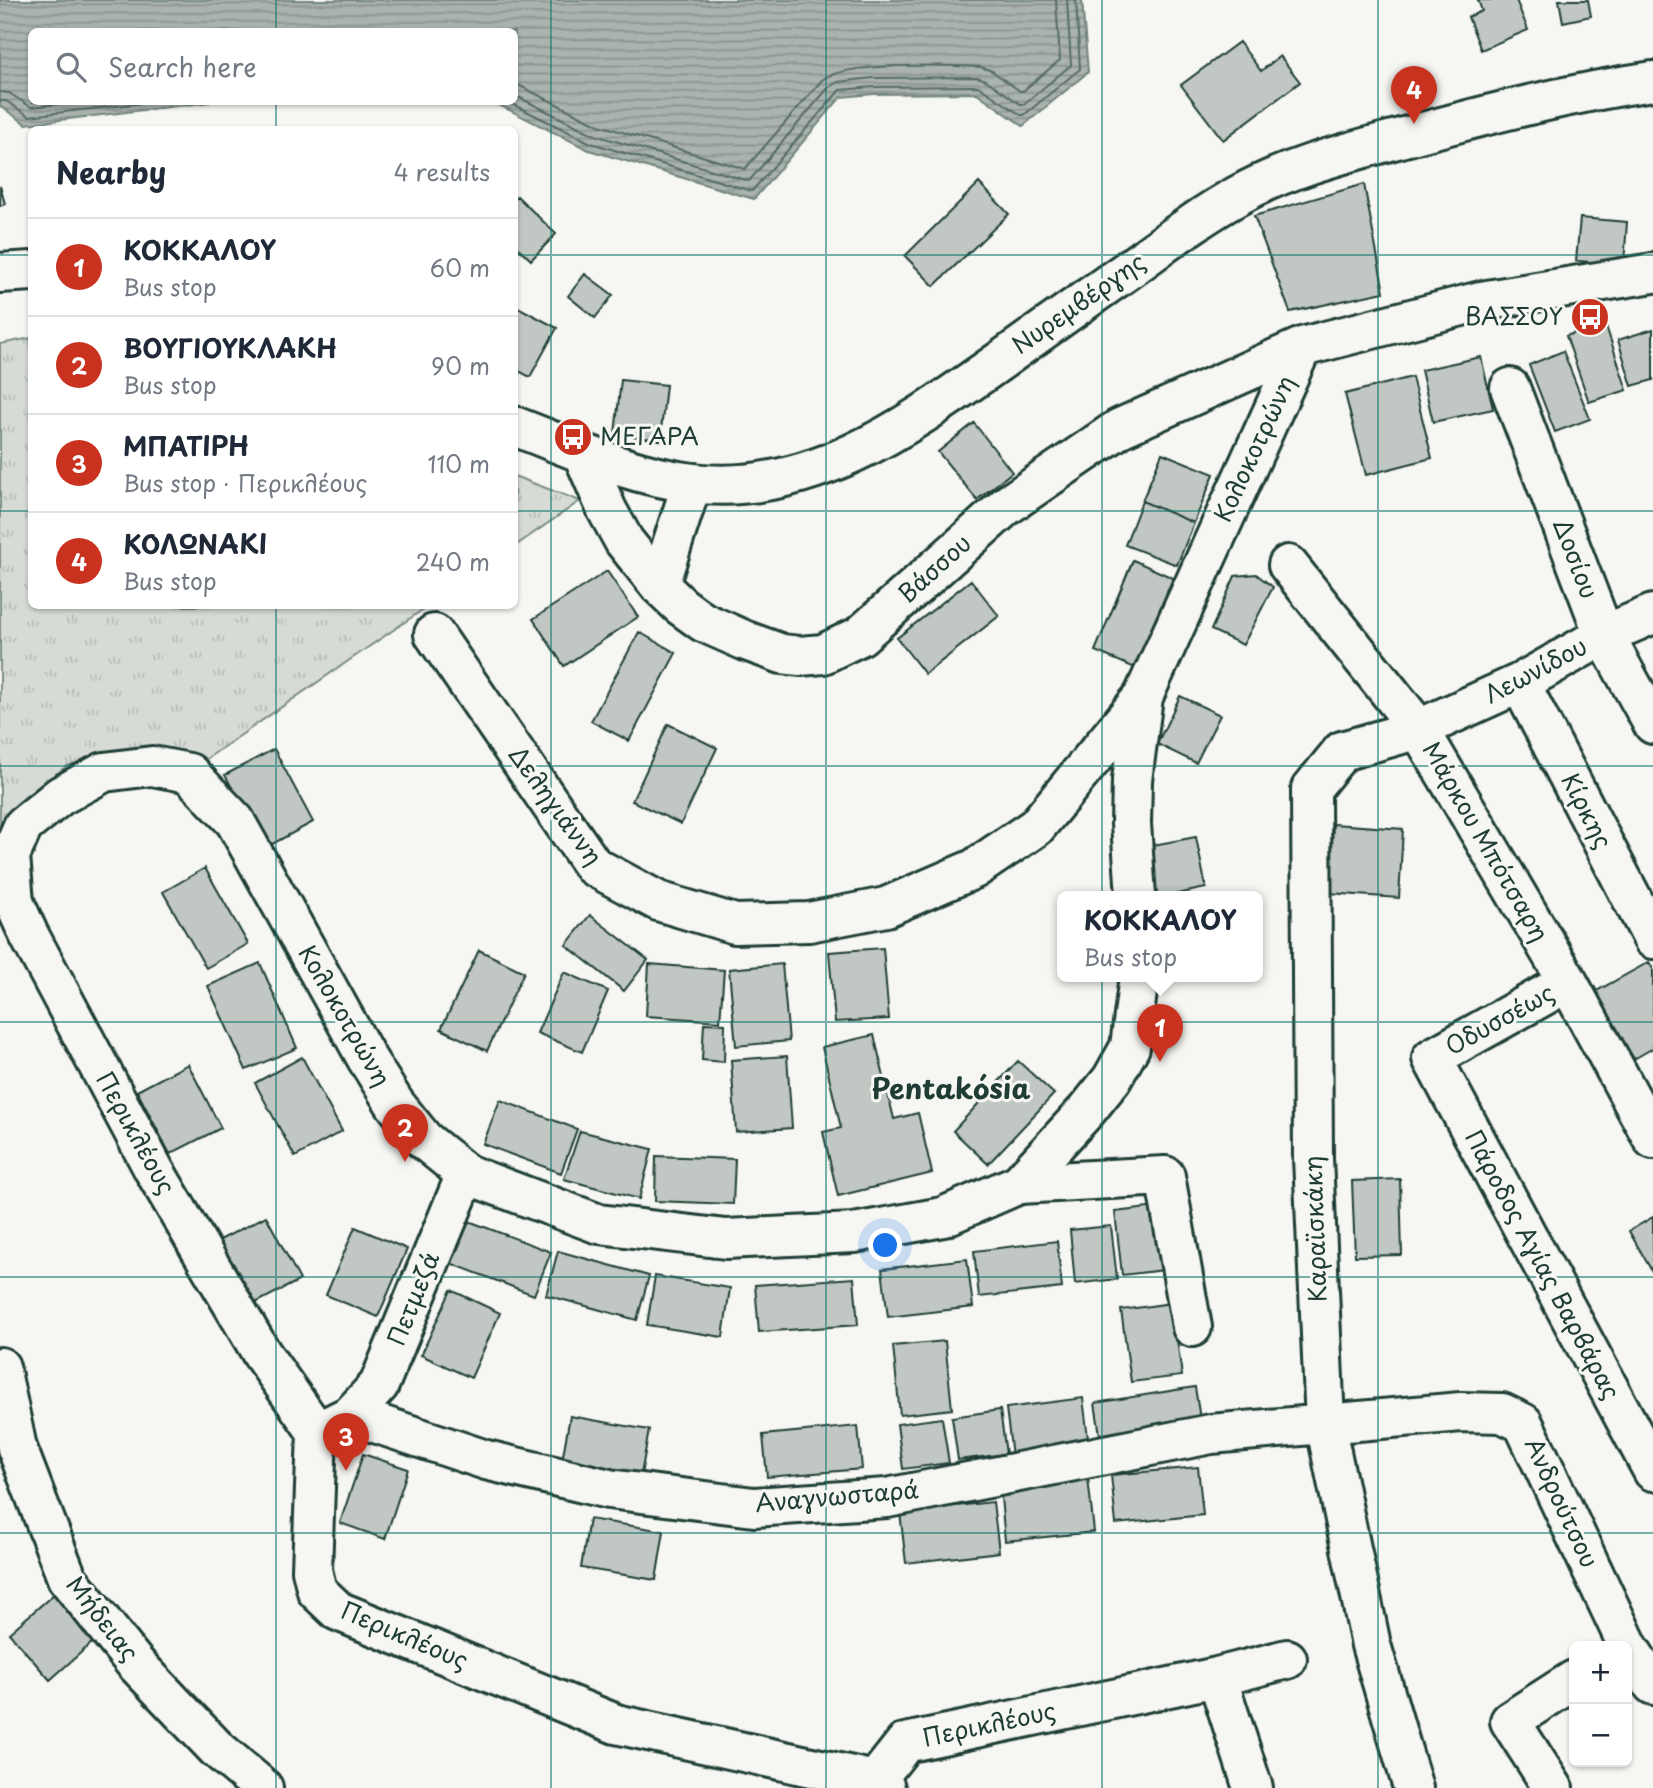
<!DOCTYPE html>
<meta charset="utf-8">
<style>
:root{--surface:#fff;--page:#f6f6f7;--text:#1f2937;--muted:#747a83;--line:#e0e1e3;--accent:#c8321e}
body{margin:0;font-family:"Playpen Sans",sans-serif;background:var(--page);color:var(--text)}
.controls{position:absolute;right:21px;bottom:21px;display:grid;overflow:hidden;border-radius:10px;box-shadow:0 2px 5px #0004}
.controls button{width:63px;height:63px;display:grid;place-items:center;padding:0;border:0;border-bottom:2px solid var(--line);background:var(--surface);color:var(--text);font:35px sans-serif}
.you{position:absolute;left:886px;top:1246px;width:24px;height:24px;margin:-18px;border:5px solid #fff;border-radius:50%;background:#1a73e8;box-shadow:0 0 0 10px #1a73e833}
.badge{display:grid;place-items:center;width:46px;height:46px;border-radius:50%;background:var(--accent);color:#fff;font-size:23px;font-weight:700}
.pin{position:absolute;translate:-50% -58px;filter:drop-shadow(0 2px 4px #0008)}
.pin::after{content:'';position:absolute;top:37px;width:24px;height:21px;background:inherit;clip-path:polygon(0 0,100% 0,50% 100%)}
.popup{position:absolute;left:1057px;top:891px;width:206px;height:91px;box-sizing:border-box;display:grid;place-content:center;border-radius:10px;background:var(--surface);filter:drop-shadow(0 2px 5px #0005);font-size:23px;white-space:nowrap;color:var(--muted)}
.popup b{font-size:26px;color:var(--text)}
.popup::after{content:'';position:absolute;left:50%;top:100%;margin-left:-14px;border:14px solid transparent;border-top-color:var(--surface)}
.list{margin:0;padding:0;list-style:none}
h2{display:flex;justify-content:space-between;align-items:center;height:91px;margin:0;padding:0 28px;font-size:30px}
h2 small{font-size:23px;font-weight:400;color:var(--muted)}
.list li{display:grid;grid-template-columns:46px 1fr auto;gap:21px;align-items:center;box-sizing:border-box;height:98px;padding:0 28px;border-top:2px solid var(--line)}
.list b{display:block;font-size:26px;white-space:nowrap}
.list p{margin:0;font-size:23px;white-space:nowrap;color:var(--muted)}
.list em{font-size:23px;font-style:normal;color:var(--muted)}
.icon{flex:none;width:38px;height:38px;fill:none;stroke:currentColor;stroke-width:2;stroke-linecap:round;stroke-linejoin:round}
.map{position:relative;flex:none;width:1653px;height:1788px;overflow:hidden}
.search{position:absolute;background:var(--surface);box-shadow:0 2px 5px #0004;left:28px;top:28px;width:490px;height:77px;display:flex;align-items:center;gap:18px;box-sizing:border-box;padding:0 24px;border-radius:10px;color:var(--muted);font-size:26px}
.panel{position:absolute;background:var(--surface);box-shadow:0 2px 5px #0004;left:28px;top:126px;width:490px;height:483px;border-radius:10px}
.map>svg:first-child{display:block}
.park{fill:url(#park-tufts);stroke:#7a8c85;stroke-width:2}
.water{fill:url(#water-rules);stroke:#72847d;stroke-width:2}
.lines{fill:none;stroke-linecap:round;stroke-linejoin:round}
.shore{stroke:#576c65;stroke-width:2}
.building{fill:#c1c8c3;stroke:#1f3d34;stroke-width:2}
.street-casing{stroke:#1f3d34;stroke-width:44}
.secondary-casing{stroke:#1f3d34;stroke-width:44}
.primary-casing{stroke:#1f3d34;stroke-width:44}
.street{stroke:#f6f6f2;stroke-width:38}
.secondary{stroke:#f6f6f2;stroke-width:38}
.primary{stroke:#f6f6f2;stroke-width:38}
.grid{fill:none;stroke:#0f766e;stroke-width:2;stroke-opacity:0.55}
.labels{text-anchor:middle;stroke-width:6;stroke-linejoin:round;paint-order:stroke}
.street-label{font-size:24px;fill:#1f3d34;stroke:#f6f6f2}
.poi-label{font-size:24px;fill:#1f3d34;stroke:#f6f6f2;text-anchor:end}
.quarter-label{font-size:28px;font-weight:bold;fill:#1f3d34;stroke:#f6f6f2}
</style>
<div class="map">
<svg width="1653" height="1788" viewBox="0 0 1653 1788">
<defs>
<pattern id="park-tufts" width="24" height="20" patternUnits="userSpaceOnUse" patternTransform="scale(1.75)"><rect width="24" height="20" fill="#d6dbd6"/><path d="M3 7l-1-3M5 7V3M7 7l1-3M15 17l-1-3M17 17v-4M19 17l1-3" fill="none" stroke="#b7bdb8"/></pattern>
<pattern id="water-rules" width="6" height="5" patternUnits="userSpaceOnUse" patternTransform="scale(1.75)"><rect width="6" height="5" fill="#aab3ae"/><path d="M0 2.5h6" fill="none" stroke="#8a938e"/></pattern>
</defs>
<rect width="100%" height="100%" fill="#f6f6f2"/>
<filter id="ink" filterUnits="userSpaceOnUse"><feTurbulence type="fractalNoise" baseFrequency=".0143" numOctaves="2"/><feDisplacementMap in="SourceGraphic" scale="14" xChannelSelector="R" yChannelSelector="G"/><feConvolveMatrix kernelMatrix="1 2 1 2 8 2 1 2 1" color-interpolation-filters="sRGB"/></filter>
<g filter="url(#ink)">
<path class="park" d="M31 338 32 606H428L199 764 109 755 67 766 19 802 0 833V344Z
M514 476 580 501 515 546H514Z"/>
<path class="water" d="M0 0H1082L1088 72 1023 126 977 93 874 94 841 97 754 199 589 150 493 102H514V32H32V102H211L26 124 0 106Z"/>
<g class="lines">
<path class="shore" d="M514 83 599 125 745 169 822 80C842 62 950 65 981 67L992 71 1020 91H1023L1060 60 1056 0
M0 92 9 93 31 107 80 102
M514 95 595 135 749 181 829 87 838 82 873 78 977 77 986 80 1020 104H1024L1071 65 1067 0
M0 101H6L29 116 152 102
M508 102 591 143 752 191 840 90 874 87 978 86 1021 115H1024L1080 69 1076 0"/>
</g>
<path class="building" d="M1478 0H1516L1528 30 1481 50 1468 17 1482 11Z
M1559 0H1588L1591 16 1563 22Z
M1239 42 1261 71 1280 56 1300 82 1223 140 1181 85Z
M979 183 1009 214 934 286 905 256Z
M1364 184 1384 292 1290 312 1254 216Z
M0 186 5 204 0 206Z
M517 196 556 234 531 260 514 244V199Z
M1580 218 1627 222 1624 264 1576 261Z
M585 274 613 295 595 318 568 296Z
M514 305 557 328 530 377 519 371 514 379Z
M1605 323 1627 390 1589 402 1566 336Z
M1653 329V380L1632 386 1618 340Z
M1563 351 1590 419 1555 432 1529 365Z
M1481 357 1493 409 1433 422 1421 370Z
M1412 377 1432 458 1366 475 1345 394Z
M621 380 666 385 660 440 615 434Z
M974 423 1012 472 977 500 938 452Z
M1162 453 1214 474 1194 523 1142 501Z
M1142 501 1194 523 1177 565 1125 545Z
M1133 560 1173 578 1135 668 1095 651Z
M607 571 638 617 564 666 533 619Z
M1256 574 1273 587 1243 645 1211 630 1235 576Z
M971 580 999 616 925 674 897 638Z
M639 632 676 653 629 741 591 721Z
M1180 696 1220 715 1196 763 1157 744Z
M668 724 717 748 681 824 632 801Z
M274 749 313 822 265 848 225 775Z
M1333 824 1403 829 1399 898 1329 893Z
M1196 837 1206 888 1168 896H1154L1153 845Z
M205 868 248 944 206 968 163 892Z
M590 915 648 960 624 991 566 945Z
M883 948 889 1019 835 1022 829 952Z
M479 950 524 972 487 1051 441 1029Z
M1649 962 1653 969V1048L1634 1059 1595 992Z
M260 963 297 1048 246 1070 208 986Z
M649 964 724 970 720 1021 646 1016Z
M782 964 789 1041 736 1046 729 969Z
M564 972 608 991 582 1052 537 1033Z
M704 1023 725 1024 724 1062 702 1060Z
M874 1035 894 1119 918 1113 932 1173 838 1196 823 1132 841 1128 822 1047Z
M787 1056 792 1128 736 1132 731 1060Z
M302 1057 342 1131 295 1157 255 1083Z
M1018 1061 1054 1094 988 1164 953 1131Z
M188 1064 221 1128 170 1154 137 1091Z
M500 1100 577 1129 561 1173 483 1144Z
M580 1131 652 1149 639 1199 564 1179Z
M656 1156 735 1159 733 1204 655 1201Z
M1400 1179 1402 1255 1355 1256 1352 1181Z
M1157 1207 1164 1270 1122 1275 1115 1212Z
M266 1216 300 1280 250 1306 216 1242Z
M458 1217 551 1252 534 1295 442 1260Z
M1653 1217V1273L1629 1231Z
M1111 1226 1117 1279 1075 1284 1070 1230Z
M355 1227 407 1249 378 1317 326 1295Z
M1057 1241 1062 1288 979 1297 974 1251Z
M558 1251 649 1276 637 1320 546 1295Z
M967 1259 973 1307 888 1317 882 1269Z
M655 1276 730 1288 723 1337 647 1325Z
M854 1278 858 1325 759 1332 755 1285Z
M451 1290 500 1313 471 1378 421 1355Z
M1172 1303 1182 1376 1131 1382 1121 1310Z
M945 1341 952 1409 900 1415 893 1346Z
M1195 1387 1202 1432 1102 1448 1095 1403Z
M1083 1398 1089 1446 1012 1456 1006 1408Z
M1000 1410 1006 1454 958 1460 952 1417Z
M570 1416 649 1430 641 1475 562 1461Z
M942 1418 949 1463 903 1469 897 1424Z
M858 1426 862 1469 767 1477 763 1435Z
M363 1454 408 1469 385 1539 340 1523Z
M1198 1467 1203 1515 1116 1524 1111 1475Z
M1088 1478 1094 1532 1005 1541 1000 1486Z
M993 1502 999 1552 906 1563 900 1512Z
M589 1519 664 1531 656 1580 581 1568Z
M54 1594 94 1641 50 1680 9 1633Z"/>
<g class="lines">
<defs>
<path id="street" d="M1510 388 1604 635 1653 724
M1288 565 1419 729 1568 982 1653 1139
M434 634 593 866 658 901 735 924 809 922 886 907 974 869 1036 827 1143 697
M1520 683 1653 939
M1568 982 1432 1058 1653 1471
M1019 1184 1165 1176 1192 1327
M0 1367 17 1448 67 1578 135 1663 216 1748 263 1788
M351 1415 379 1385 466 1174
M317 1432 351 1415 486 1460 609 1489 754 1507 887 1498 1211 1434 1461 1412 1502 1413 1523 1423 1628 1646 1653 1685
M1217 1677 1253 1788
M875 1781 905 1743 1217 1677 1287 1659
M1413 1788 1371 1645 1325 1423 1313 1158 1311 789 1342 751 1419 729 1520 683 1604 635 1653 614
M1553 1788 1510 1721 1574 1680"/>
<path id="secondary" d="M582 452 607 510 624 541 659 585 681 606 703 622 746 641 782 654 800 656 823 654 860 636 1006 506 1120 428 1302 347 1481 301 1653 273
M659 585 692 483
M1136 896 1131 824 1132 780 1143 697 1302 347
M885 1788 875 1781 616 1724 338 1611 317 1591 312 1570 317 1432 262 1354 154 1170 29 935 14 902 10 856 23 826 60 796 104 772 152 766 189 773 235 821 367 1059 395 1104 424 1140 466 1174 599 1224 726 1239 854 1233 943 1217 1019 1184 1088 1109 1112 1079 1130 1047 1139 976"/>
<path id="primary" d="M0 273 32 271
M514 426C572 448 631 476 693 483 811 497 909 425 1000 361 1043 330 1085 300 1128 270 1164 244 1199 217 1237 196 1290 166 1350 152 1408 136 1489 114 1570 93 1653 81"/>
</defs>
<use href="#street" class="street-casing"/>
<use href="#secondary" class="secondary-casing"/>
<use href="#primary" class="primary-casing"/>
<use href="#street" class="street"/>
<use href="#secondary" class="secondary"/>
<use href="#primary" class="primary"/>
</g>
</g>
<path class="grid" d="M276 0V32M551 0V1788M826 0V1788M1102 0V1788M1378 0V1788M276 102V130M0 255H32M514 255H1653M0 511H32M514 511H1653M276 606V1788M0 766H1653M0 1022H1653M0 1277H1653M0 1533H1653"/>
<defs>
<symbol id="bus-disc" viewBox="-11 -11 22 22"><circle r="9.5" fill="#c8321e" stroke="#f6f6f2"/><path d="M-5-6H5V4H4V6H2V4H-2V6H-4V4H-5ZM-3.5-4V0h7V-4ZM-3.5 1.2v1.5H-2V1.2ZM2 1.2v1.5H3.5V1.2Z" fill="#fff"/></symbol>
</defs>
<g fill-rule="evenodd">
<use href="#bus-disc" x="1568" y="295" width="44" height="44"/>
<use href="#bus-disc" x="551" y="415" width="44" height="44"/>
</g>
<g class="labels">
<g class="street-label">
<text transform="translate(1079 304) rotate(-35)" y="8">Νυρεμβέργης</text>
<text transform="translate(1255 449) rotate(-65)" y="8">Κολοκοτρώνη</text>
<text transform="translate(1575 559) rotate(69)" y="8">Δοσίου</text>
<text transform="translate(935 569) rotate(-42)" y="8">Βάσσου</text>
<text transform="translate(1536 671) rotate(-28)" y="8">Λεωνίδου</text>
<text transform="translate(555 806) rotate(54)" y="8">Δεληγιάννη</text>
<text transform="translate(1586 811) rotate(63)" y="8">Κίρκης</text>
<text transform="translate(1485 842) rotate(60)" y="8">Μάρκου Μπότσαρη</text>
<text transform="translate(344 1016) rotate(60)" y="8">Κολοκοτρώνη</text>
<text transform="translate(1500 1020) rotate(-29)" y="8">Οδυσσέως</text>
<text transform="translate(135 1133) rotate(61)" y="8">Περικλέους</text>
<text transform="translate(1316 1229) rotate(-92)" y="8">Καραϊσκάκη</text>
<text transform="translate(1542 1265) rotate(62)" y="8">Πάροδος Αγίας Βαρβάρας</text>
<text transform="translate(414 1299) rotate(-68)" y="8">Πετμεζά</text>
<text transform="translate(837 1497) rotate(-5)" y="8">Αναγνωσταρά</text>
<text transform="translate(1561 1503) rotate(65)" y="8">Ανδρούτσου</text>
<text transform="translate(102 1619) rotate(52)" y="8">Μήδειας</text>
<text transform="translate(404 1636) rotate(23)" y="8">Περικλέους</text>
<text transform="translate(989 1725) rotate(-12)" y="8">Περικλέους</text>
</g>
<g class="poi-label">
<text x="1563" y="325">ΒΑΣΣΟΥ</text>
<text x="600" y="445" text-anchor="start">ΜΕΓΑΡΑ</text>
</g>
<g class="quarter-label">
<text x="951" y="1099">Pentakósia</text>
</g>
</g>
</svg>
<div class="controls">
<button>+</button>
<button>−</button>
</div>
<div class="you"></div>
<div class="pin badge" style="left:1160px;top:1062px">1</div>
<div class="popup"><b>ΚΟΚΚΑΛΟΥ</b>Bus stop</div>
<div class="pin badge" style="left:405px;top:1162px">2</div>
<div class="pin badge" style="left:346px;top:1471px">3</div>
<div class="pin badge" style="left:1414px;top:124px">4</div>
<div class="search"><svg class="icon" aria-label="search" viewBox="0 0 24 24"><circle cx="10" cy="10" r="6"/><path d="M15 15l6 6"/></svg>Search here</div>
<section class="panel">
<h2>Nearby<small>4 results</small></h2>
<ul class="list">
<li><span class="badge">1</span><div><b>ΚΟΚΚΑΛΟΥ</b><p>Bus stop</p></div><em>60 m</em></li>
<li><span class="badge">2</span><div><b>ΒΟΥΓΙΟΥΚΛΑΚΗ</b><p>Bus stop</p></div><em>90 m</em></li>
<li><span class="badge">3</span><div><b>ΜΠΑΤΙΡΗ</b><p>Bus stop · Περικλέους</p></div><em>110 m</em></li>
<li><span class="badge">4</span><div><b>ΚΟΛΩΝΑΚΙ</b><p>Bus stop</p></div><em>240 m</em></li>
</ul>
</section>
</div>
